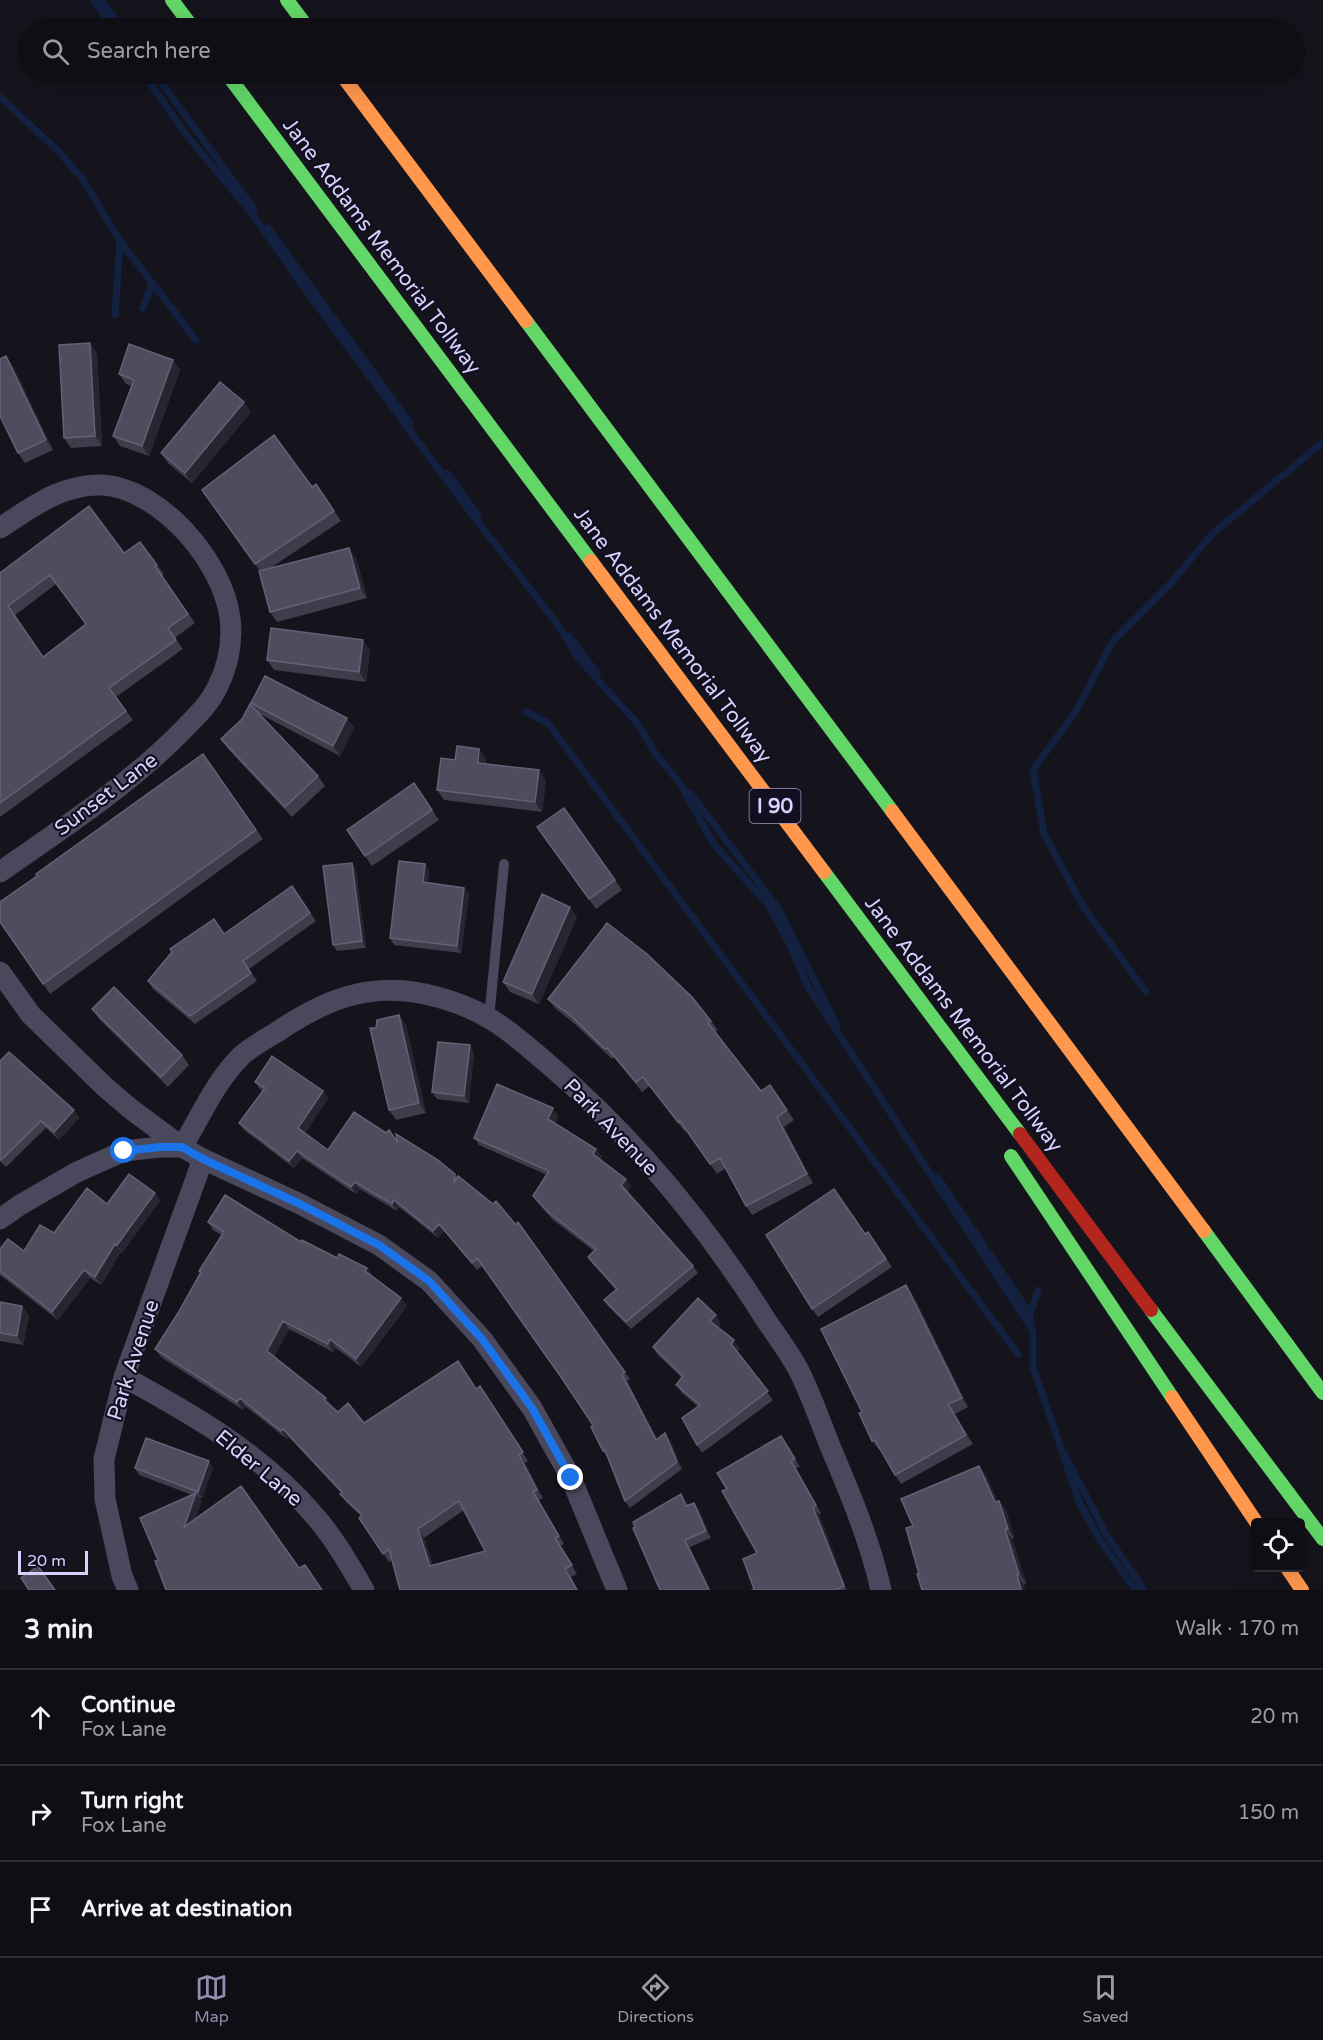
<!DOCTYPE html>
<meta charset="utf-8">
<style>
:root{--surface:#100e15;--page:#1e1c22;--text:#f1f3f6;--muted:#9c9ca0;--line:#302e34;--accent:#948eae}
body{margin:0;font-family:"Varela Round",sans-serif;background:var(--page);color:var(--text)}
.controls{position:absolute;right:18px;bottom:18px;display:grid;overflow:hidden;border-radius:6px;box-shadow:0 6px 24px #0002}
.controls button{width:54px;height:54px;display:grid;place-items:center;padding:0;border:0;border-bottom:2px solid var(--line);background:var(--surface);color:var(--text);font:30px sans-serif}
.scale{position:absolute;left:18px;bottom:15px;width:70px;box-sizing:border-box;padding-left:6px;border:3px solid #d8d1fc;border-top:0;font-size:16px;line-height:21px;white-space:nowrap;color:#d8d1fc;-webkit-text-stroke:4px #120f20;paint-order:stroke}
.stop{position:absolute;width:18px;height:18px;margin:-14px;border:4px solid #1a73e8;border-radius:50%;background:#fff}
.stop.end{background:#1a73e8;border-color:#fff;box-shadow:0 2px 6px #0008}
.list{margin:0;padding:0;list-style:none}
h2{display:flex;justify-content:space-between;align-items:center;height:78px;margin:0;padding:0 24px;font-size:26px}
h2 small{font-size:20px;font-weight:400;color:var(--muted)}
.list li{display:grid;grid-template-columns:39px 1fr auto;gap:18px;align-items:center;box-sizing:border-box;height:96px;padding:0 24px;border-top:2px solid var(--line)}
.list b{display:block;font-size:22px;white-space:nowrap}
.list p{margin:0;font-size:20px;white-space:nowrap;color:var(--muted)}
.list em{font-size:20px;font-style:normal;color:var(--muted)}
.icon{flex:none;width:33px;height:33px;fill:none;stroke:currentColor;stroke-width:2;stroke-linecap:round;stroke-linejoin:round}
.map{position:relative;flex:none;width:1323px;height:1590px;overflow:hidden}
.search{position:absolute;background:var(--surface);box-shadow:0 6px 24px #0002;left:18px;right:18px;top:18px;height:66px;display:flex;align-items:center;gap:15px;box-sizing:border-box;padding:0 21px;border-radius:33px;color:var(--muted);font-size:22px}
.sheet{height:366px;background:var(--surface)}
nav{display:flex;justify-content:space-around;align-items:center;box-sizing:border-box;height:84px;border-top:2px solid var(--line);background:var(--surface);font-size:16px;color:var(--muted)}
nav a{display:grid;justify-items:center;gap:3px}
nav .on{color:var(--accent)}
.map>svg:first-child{display:block}
.lines{fill:none;stroke-linecap:round;stroke-linejoin:round}
.stream{stroke:#11213f;stroke-width:7}
.lane{stroke:#4a485d;stroke-width:10}
.street{stroke:#4a485d;stroke-width:21}
.fast{stroke:#63d668;stroke-width:14}
.slow{stroke:#ff974d;stroke-width:14}
.jam{stroke:#b3261e;stroke-width:14}
.wall{fill:#3f3c4b;fill-rule:evenodd}
.shaded-wall{fill:#272530}
.building{fill:#4f4c5e;stroke:#646177;stroke-width:1.5;fill-rule:evenodd}
.route{stroke:#1a73e8;stroke-width:8}
.labels{text-anchor:middle;stroke-width:4.5;stroke-linejoin:round;paint-order:stroke}
.shield{fill:#120f20;stroke:#9d97ba;stroke-width:1.5}
.shield-label{font-size:20px;font-weight:bold;fill:#d8d1fc}
.street-label{font-size:21px;fill:#d8d1fc;stroke:#120f20}
</style>
<div class="map">
<svg width="1323" height="1590" viewBox="0 0 1323 1590">
<rect width="100%" height="100%" fill="#15131c"/>
<g class="lines">
<path class="stream" d="M93 0 114 28
M101 0 122 28
M144 74 184 132 253 215 307 292 468 509 555 621 579 659 637 723 655 753 681 785 713 843 769 906 789 943 808 987 1033 1331V1367L1080 1504 1100 1540 1135 1590
M155 74 254 209
M0 97 57 150 82 178 120 241 196 340
M268 228 410 423
M143 308 152 284
M115 315 120 241
M447 473 478 515
M569 636 597 673
M526 712 548 723 1018 1354
M690 793 778 908 837 1026
M1146 992 1084 908 1044 834 1033 770 1076 711 1113 641 1172 582 1211 535 1323 442
M938 1178 1030 1314 1031 1327
M1030 1314 1038 1290
M1065 1455 1106 1534 1144 1590"/>
<path class="lane" d="M489 1018 504 864"/>
<path class="street" d="M0 528C32 507 63 483 103 485 161 489 223 562 230 618 233 642 228 666 217 688 209 705 195 717 183 730 129 785 63 828 0 872
M0 972 31 1015 105 1087 132 1110 182 1147 203 1159 300 1204 379 1245 429 1281 482 1339 532 1408 571 1478 617 1590
M0 1219 20 1205 77 1172 124 1151 160 1147H182C201 1116 215 1082 241 1056 251 1047 265 1039 277 1032 324 1000 368 982 425 994 447 999 473 1008 492 1020 512 1032 529 1048 547 1063 633 1136 706 1225 766 1320 778 1338 792 1356 801 1375 812 1398 821 1423 830 1446 850 1493 870 1541 881 1590
M124 1377C192 1414 262 1454 313 1514 333 1536 349 1564 364 1590
M128 1590 122 1576 105 1499 104 1459 124 1377 203 1159"/>
<path class="fast" d="M172 0 193 28
M287 0 308 28
M227 74 591 561
M526 321 892 811
M824 872 1020 1134
M1011 1156 1172 1397
M1204 1231 1323 1393
M1151 1310 1323 1539"/>
<path class="slow" d="M341 74 526 321
M591 561 824 872
M892 811 1204 1231
M1172 1397 1256 1522
M1287 1568 1302 1590"/>
<path class="jam" d="M1020 1134 1151 1310"/>
</g>
<path class="wall" d="M97 353 102 446 71 448 64 438Z
M173 360 180 370 149 456 120 446 113 436 131 386 126 384 119 374Z
M13 366 53 450 25 463 18 453Z
M251 412 192 483 168 463 161 453Z
M316 484 341 521 269 569 356 558 367 598 277 622 270 612 260 571 202 490 312 487Z
M124 553 157 565 164 574 162 576 195 623 175 638 183 649 116 697 133 720 0 817V573ZM56 584 86 624 43 657 14 616Z
M370 650 366 682 274 670 267 660Z
M251 703 347 718 354 728 340 756 258 713 318 776 325 786 292 817 228 749 221 739 258 713Z
M479 749 486 759V764L546 780 542 812 444 800 437 790 455 760Z
M203 754 263 839 50 994 0 922 37 876Z
M414 783 439 820 372 866 347 830Z
M564 808 622 890 596 909 537 827Z
M352 863 356 870 366 948 337 951 333 945Z
M425 864 429 871 428 883 464 888 469 894 461 953 394 945 390 938Z
M292 886 316 921 249 969 257 981 195 1024 153 989 148 981 224 934Z
M577 917 539 1004 510 992 503 982Z
M548 999 711 1021 718 1030 715 1032 761 1091 770 1085 794 1120 784 1127 813 1183 752 1215 746 1206 726 1168 717 1174 686 1130 685 1132 650 1086 642 1092 614 1057 612 1059 576 1025 555 1008Z
M92 1009 182 1055 189 1065 168 1087 99 1019Z
M399 1015 406 1025 426 1113 396 1120 389 1110 376 1028Z
M474 1052 469 1103 437 1099 432 1092Z
M0 1061 74 1110 79 1118 59 1140 46 1128 6 1167 0 1161Z
M255 1082 323 1091 328 1098 305 1133 328 1150 397 1142 457 1177 516 1225 518 1222 630 1379 627 1381 657 1439 665 1433 670 1440 682 1469 630 1508 625 1501 608 1458 603 1451 593 1425 562 1378 482 1266 477 1270 444 1231 438 1238 399 1207 397 1211 360 1189 356 1194 302 1158 294 1168 244 1130 239 1123 264 1091 260 1089Z
M558 1116 555 1123 596 1149 602 1157 600 1159 631 1186 627 1192 693 1266 698 1273 631 1329 609 1307 604 1300 616 1290 593 1264 588 1257 594 1251 553 1220 539 1204 533 1196 547 1175 479 1145 474 1138Z
M155 1193 160 1201 122 1253 121 1252 101 1285 90 1278 58 1320 0 1275V1249L24 1251 54 1233 107 1204Z
M208 1222 301 1242 337 1258 367 1268 372 1276 407 1306 361 1367 336 1348 333 1352 289 1329 274 1357 326 1398 332 1406 331 1407 338 1412 364 1423 477 1388 480 1386 528 1461 525 1463 543 1498 539 1500 564 1544 560 1546 577 1574 571 1577 578 1590 392 1560 389 1562 359 1518 361 1516 346 1502 340 1494 341 1493 289 1437 287 1439 245 1406 243 1410 161 1357 155 1349 178 1313 200 1273 199 1271 221 1235 213 1230ZM464 1510 485 1551 433 1566 424 1538Z
M868 1232 892 1267 818 1317 812 1309 865 1234Z
M913 1295 968 1407 955 1414 973 1444 901 1484 895 1475 881 1450H879L872 1441 862 1412Z
M0 1302 22 1306 29 1316 23 1345 0 1341Z
M721 1323 718 1327 740 1349 737 1352 773 1400 702 1453 697 1445 698 1407 682 1393 676 1385 682 1378 658 1355 653 1347Z
M786 1443 800 1467 796 1468 821 1513 819 1514 847 1590H752L754 1589 757 1553 727 1489Z
M135 1468H213L202 1498 199 1497 202 1501 195 1519 299 1568 322 1590 158 1560 192 1495 139 1475Z
M986 1475 997 1501 1006 1510 1014 1538 1012 1539 1026 1583 1024 1584 913 1526Z
M686 1501 688 1505 694 1503 699 1510 711 1538 690 1547 635 1527Z"/>
<path class="shaded-wall" d="M90 343 97 353 102 446 95 436Z
M6 356 13 366 53 450 46 440Z
M173 360 180 370 149 456 142 446Z
M244 402 251 412 192 483 185 473Z
M349 548 356 558 367 598 360 588Z
M363 640 370 650 366 682 359 672Z
M347 718 354 728 340 756 333 746Z
M479 749 486 759 485 773 478 763Z
M539 770 546 780 542 812 535 802Z
M352 863 356 870 366 948 362 941Z
M425 864 429 871 427 889 423 882Z
M464 888 469 894 461 953 457 946Z
M570 907 577 917 539 1004 532 994Z
M399 1015 406 1025 426 1113 419 1103Z
M470 1045 474 1052 469 1103 464 1096Z
M323 1091 328 1098 303 1135 298 1128Z
M553 1108 558 1116 554 1127 548 1119Z
M74 1110 79 1118 59 1140 54 1132Z
M777 1117 784 1127 813 1183 807 1174Z
M596 1149 602 1157 599 1162 593 1154Z
M297 1151 302 1158 294 1168 289 1161Z
M626 1179 631 1186 626 1193 621 1185Z
M355 1182 360 1189 356 1194 351 1187Z
M155 1193 160 1201 122 1253 117 1245Z
M394 1200 399 1207 397 1211 392 1204Z
M439 1224 444 1231 438 1238 433 1231Z
M115 1244 121 1252 101 1285 95 1277Z
M367 1268 373 1276 371 1279 365 1271Z
M84 1270 90 1278 58 1320 52 1312Z
M906 1285 913 1295 968 1407 962 1398Z
M401 1298 407 1306 361 1367 356 1359Z
M22 1306 29 1316 23 1345 17 1336Z
M716 1315 721 1323 716 1329 710 1321Z
M283 1321 289 1329 273 1359 267 1351Z
M330 1339 336 1348 333 1352 328 1344Z
M734 1340 740 1349 737 1352 731 1344Z
M622 1374 627 1381 660 1447 656 1440Z
M240 1398 245 1406 243 1410 237 1402Z
M326 1398 332 1406 330 1408 324 1400Z
M948 1404 955 1414 973 1444 966 1435Z
M283 1429 289 1437 287 1439 281 1431Z
M665 1433 670 1440 682 1469 677 1462Z
M519 1455 525 1463 543 1498 537 1490Z
M209 1461 213 1468 202 1498 198 1492Z
M791 1461 796 1468 821 1513 816 1505Z
M979 1466 986 1475 1002 1511 995 1502Z
M533 1492 539 1500 564 1544 559 1536Z
M196 1493 202 1501 189 1535 184 1527Z
M681 1494 686 1501 691 1513 686 1506Z
M999 1501 1006 1510 1014 1538 1008 1529Z
M694 1503 699 1510 711 1538 706 1531Z
M813 1507 819 1514 847 1590H846L844 1586Z
M418 1529 424 1538 435 1575 430 1566Z
M1005 1529 1012 1539 1026 1583 1019 1574Z
M685 1540 690 1547 711 1590H709Z
M1017 1574 1024 1584 1025 1590H1021Z"/>
<path class="building" d="M90 343 95 436 64 438 59 345Z
M129 344 173 360 142 446 113 436 134 380 119 374Z
M6 356 46 440 18 453 0 416V359Z
M220 382 244 402 185 473 161 453Z
M274 435 312 487 316 484 334 511 255 564 202 490Z
M89 506 124 553 140 542 157 565 155 566 188 614 168 628 176 640 109 688 126 711 0 803V573ZM50 575 86 624 43 657 8 606Z
M349 548 360 588 270 612 259 571Z
M271 628 363 640 359 672 267 660Z
M265 676 347 718 333 746 251 703Z
M250 704 318 776 285 807 221 739 242 719Z
M457 746 479 749 478 763 539 770 535 802 437 790 441 758 455 760Z
M203 754 256 830 43 984 0 922V902L37 876 36 874Z
M414 783 432 810 365 856 347 830Z
M564 808 615 880 589 899 537 827Z
M399 861 425 864 423 882 464 888 457 946 390 938Z
M352 863 362 941 333 945 323 866Z
M292 886 310 913 243 961 251 973 190 1016 148 981 172 952 170 949 214 919 224 934Z
M542 894 570 907 532 994 503 982Z
M607 923 647 954 692 997 711 1021 708 1023 761 1091 770 1085 787 1110 777 1117 807 1174 746 1206 720 1158 710 1164 680 1121 678 1122 643 1077 636 1082 607 1048 605 1049 570 1015 548 999Z
M114 987 182 1055 161 1077 92 1009Z
M399 1015 419 1103 389 1110 370 1028H376L377 1020Z
M438 1042 470 1045 464 1096 432 1092Z
M9 1052 74 1110 54 1132 41 1121 1 1160 0 1159V1061Z
M272 1056 323 1091 298 1128 328 1150 354 1112 386 1133 389 1130 398 1143 396 1134 438 1160 455 1174 454 1183 458 1176 493 1204 496 1201 516 1225 518 1222 625 1372 622 1374 656 1440 665 1433 677 1462 625 1501 605 1450 603 1451 591 1427 593 1425 561 1377 477 1258 472 1263 439 1224 433 1231 394 1200 392 1204 355 1182 351 1187 297 1151 289 1161 239 1123 265 1088 255 1082Z
M497 1084 553 1108 548 1119 596 1149 593 1154 626 1179 621 1185 693 1266 626 1322 604 1300 617 1289 588 1257 596 1249 548 1212 533 1196 549 1171 474 1138Z
M129 1174 155 1193 117 1245 115 1244 95 1277 84 1270 52 1312 0 1271V1249L8 1239 24 1251 40 1225 54 1233 87 1188 107 1204Z
M834 1189 865 1234 868 1232 886 1259 812 1309 766 1235Z
M225 1195 301 1242 302 1240 337 1258 339 1254 367 1268 365 1271 401 1298 356 1359 330 1339 328 1344 283 1321 267 1351 326 1398 324 1400 338 1412 348 1403 364 1423 458 1361 476 1389 480 1386 523 1452 519 1455 537 1490 533 1492 559 1536 555 1538 572 1565 565 1569 577 1590H400L389 1549 383 1554 359 1518 362 1515 340 1494 342 1492 283 1429 281 1431 240 1398 237 1402 155 1349 178 1313 201 1272 199 1271 224 1232 208 1222ZM459 1501 485 1551 430 1566 418 1529Z
M906 1285 962 1398 948 1404 966 1435 895 1475 875 1440 872 1441 859 1413 862 1412 821 1329Z
M698 1298 716 1315 710 1321 734 1340 731 1344 768 1391 697 1445 682 1418 700 1405 676 1385 683 1376 653 1347Z
M0 1302 22 1306 17 1336 0 1333Z
M781 1436 795 1459 791 1461 816 1505 813 1507 844 1586 835 1590H752L754 1589 743 1559 757 1553 722 1491 727 1489 717 1473Z
M146 1438 209 1461 198 1492 135 1468Z
M979 1466 995 1502 999 1501 1008 1529H1005L1019 1574H1017L1021 1590H922L917 1574H919L906 1528 913 1526 901 1499Z
M241 1486 299 1568 305 1565 322 1590H166L155 1561 158 1560 140 1518 196 1493 184 1527Z
M681 1494 686 1506 694 1503 706 1531 685 1540 709 1590H660L633 1528 635 1527 633 1522Z
M38 1566 55 1590H29L21 1578Z"/>
<g class="lines">
<path class="route" d="M124 1151 160 1147H182L203 1159 300 1204 379 1245 429 1281 482 1339 532 1408 571 1478"/>
</g>
<g class="labels">
<rect class="shield" x="749.5" y="789" width="51" height="34" rx="4.5"/>
<g class="shield-label">
<text x="775" y="813">I 90</text>
</g>
<g class="street-label">
<text transform="translate(382 246) rotate(53)" y="7">Jane Addams Memorial Tollway</text>
<text transform="translate(673 635) rotate(53)" y="7">Jane Addams Memorial Tollway</text>
<text transform="translate(106 794) rotate(-37)" y="7">Sunset Lane</text>
<text transform="translate(964 1024) rotate(53)" y="7">Jane Addams Memorial Tollway</text>
<text transform="translate(611 1127) rotate(46)" y="7">Park Avenue</text>
<text transform="translate(133 1360) rotate(-72)" y="7">Park Avenue</text>
<text transform="translate(259 1468) rotate(40)" y="7">Elder Lane</text>
</g>
</g>
</svg>
<div class="controls">
<button><svg class="icon" aria-label="locate" viewBox="0 0 24 24"><circle cx="12" cy="12" r="6"/><path d="M12 2v4M12 18v4M2 12h4M18 12h4"/></svg></button>
</div>
<div class="scale">20 m</div>
<div class="stop" style="left:124px;top:1151px"></div>
<div class="stop end" style="left:571px;top:1478px"></div>
<div class="search"><svg class="icon" aria-label="search" viewBox="0 0 24 24"><circle cx="10" cy="10" r="6"/><path d="M15 15l6 6"/></svg>Search here</div>
</div>
<section class="sheet">
<h2>3 min<small>Walk · 170 m</small></h2>
<ul class="list">
<li><svg class="icon" aria-label="ahead" viewBox="0 0 24 24"><path d="M12 20V5M6 11l6-6 6 6"/></svg><div><b>Continue</b><p>Fox Lane</p></div><em>20 m</em></li>
<li><svg class="icon" aria-label="right" viewBox="0 0 24 24"><path d="M7 20v-9h11M14 6l5 5-5 5"/></svg><div><b>Turn right</b><p>Fox Lane</p></div><em>150 m</em></li>
<li><svg class="icon" aria-label="arrive" viewBox="0 0 24 24"><path d="M6 21V4h12l-3 4 3 4H6"/></svg><div><b>Arrive at destination</b></div></li>
</ul>
</section>
<nav>
<a class="on"><svg class="icon" aria-label="map" viewBox="0 0 24 24"><path d="M3 6l6-2 6 2 6-2v14l-6 2-6-2-6 2zM9 4v14M15 6v14"/></svg>Map</a>
<a><svg class="icon" aria-label="directions" viewBox="0 0 24 24"><path d="M12 3l9 9-9 9-9-9zM9 14v-3h6M13 9l2 2-2 2"/></svg>Directions</a>
<a><svg class="icon" aria-label="saved" viewBox="0 0 24 24"><path d="M7 4h10v16l-5-4-5 4z"/></svg>Saved</a>
</nav>
